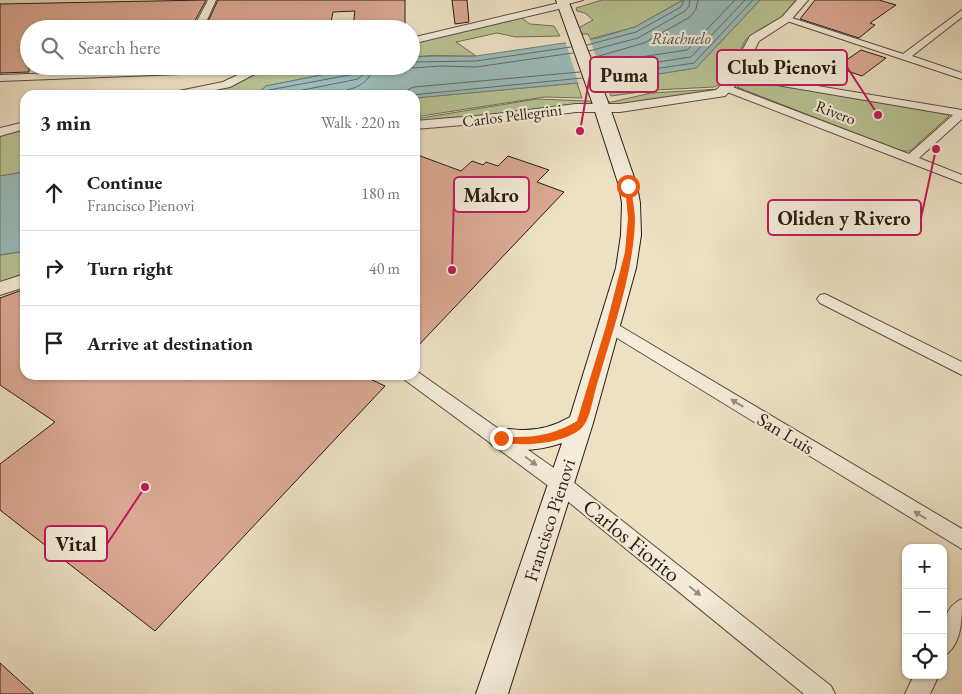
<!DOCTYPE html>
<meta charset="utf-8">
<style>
:root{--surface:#fff;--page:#f2f2f2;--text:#202124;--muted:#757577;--line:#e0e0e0}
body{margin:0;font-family:"EB Garamond",serif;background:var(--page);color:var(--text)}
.controls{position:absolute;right:15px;bottom:15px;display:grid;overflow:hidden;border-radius:10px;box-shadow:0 1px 4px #0004}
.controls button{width:45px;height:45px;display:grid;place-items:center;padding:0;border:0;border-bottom:1px solid var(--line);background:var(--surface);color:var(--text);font:25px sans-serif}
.stop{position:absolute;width:15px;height:15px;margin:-11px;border:4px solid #ea580c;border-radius:50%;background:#fff}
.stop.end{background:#ea580c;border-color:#fff;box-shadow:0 1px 5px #0008}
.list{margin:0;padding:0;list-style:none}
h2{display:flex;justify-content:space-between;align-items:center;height:65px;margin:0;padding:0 20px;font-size:21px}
h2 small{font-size:16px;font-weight:400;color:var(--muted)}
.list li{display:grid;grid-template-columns:32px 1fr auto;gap:15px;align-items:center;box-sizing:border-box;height:75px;padding:0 20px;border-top:1px solid var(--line)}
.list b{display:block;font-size:19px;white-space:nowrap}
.list p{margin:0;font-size:16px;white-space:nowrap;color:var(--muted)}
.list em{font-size:16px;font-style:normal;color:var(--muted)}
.icon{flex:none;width:28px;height:28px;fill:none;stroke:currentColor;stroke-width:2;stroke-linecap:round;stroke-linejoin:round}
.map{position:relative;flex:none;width:962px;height:694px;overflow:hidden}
.search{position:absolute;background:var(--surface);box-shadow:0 1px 4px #0004;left:20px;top:20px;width:400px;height:55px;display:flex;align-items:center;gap:12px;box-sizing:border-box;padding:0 18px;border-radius:28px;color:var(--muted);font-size:19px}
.panel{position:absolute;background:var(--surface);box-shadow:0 1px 4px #0004;left:20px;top:90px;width:400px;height:290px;border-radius:15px}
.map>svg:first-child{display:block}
.green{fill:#b8c394;stroke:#706e54}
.water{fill:#9bbcbb;stroke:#6d7b78}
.pier{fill:#ede1c4}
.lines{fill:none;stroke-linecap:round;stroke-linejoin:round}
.shore{stroke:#626b68;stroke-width:1}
.building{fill:#dcaa95;stroke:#281a14}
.minor-casing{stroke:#594c40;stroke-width:2}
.tertiary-casing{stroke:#594c40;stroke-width:2}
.secondary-casing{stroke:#281a14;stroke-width:2}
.minor{fill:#f3ecd9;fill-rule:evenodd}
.tertiary{fill:#f3ecd9;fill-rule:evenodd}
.secondary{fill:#f3ecd9;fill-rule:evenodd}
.oneway{fill:#988e80}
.route{fill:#ea580c}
.labels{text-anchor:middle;stroke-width:4.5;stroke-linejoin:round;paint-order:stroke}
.far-water-label{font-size:16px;font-style:italic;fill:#50534e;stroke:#f3ecd9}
.far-street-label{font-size:16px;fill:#281a14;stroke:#f3ecd9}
.street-label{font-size:19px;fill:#281a14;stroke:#f3ecd9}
.near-street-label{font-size:22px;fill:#281a14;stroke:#f3ecd9}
.leader{fill:none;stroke:#c2185b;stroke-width:2}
.callout-dot{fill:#c2185b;stroke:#f3ecd9;stroke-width:2}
.callout{fill:#f3ecd9;stroke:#c2185b;stroke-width:2}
.callout-label{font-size:20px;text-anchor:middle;font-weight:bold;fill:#281a14}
</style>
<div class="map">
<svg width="962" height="694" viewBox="0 0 962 694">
<rect width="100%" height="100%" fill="#ede1c4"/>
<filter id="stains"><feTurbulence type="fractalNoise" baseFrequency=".004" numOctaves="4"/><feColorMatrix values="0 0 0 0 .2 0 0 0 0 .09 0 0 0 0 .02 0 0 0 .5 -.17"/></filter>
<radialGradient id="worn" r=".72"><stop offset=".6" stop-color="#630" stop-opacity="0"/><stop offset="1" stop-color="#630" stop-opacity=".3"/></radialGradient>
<path class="green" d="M602 0H683L635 27 590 39 588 34H581L579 29 580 27 593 20 585 13 577 11 576 8Z
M760 0H796L781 18 746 39 723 83 714 87 655 90 611 96 606 82 696 68Z
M522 18 530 24 554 26 560 36 516 37 497 33 456 42 476 56C454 57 433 53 411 58V43Z
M271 66H367L266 86 256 95H187L226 88Z
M747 79 946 113 949 116 910 151H900L737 87Z
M577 83 582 98 544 97 415 117V98Z
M719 89 724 91 661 101 415 125V119L537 99 612 102 651 93Z
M25 128V172L0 176V135Z
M25 251V273L0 282V255Z"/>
<path class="water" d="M683 0H760L696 68 608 82 577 83 415 98V95H256L266 86 367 66H411V58L415 57C436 55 455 57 476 56L598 38 635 27Z
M25 172V251L0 255V176Z"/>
<path class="pier" d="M589 37 606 85H579L565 40Z"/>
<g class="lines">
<path class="shore" d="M587 45 636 32 681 7 684 0
M589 51 638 38 685 11 689 6 690 0
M592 58 644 43 690 17 696 9 698 0
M411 62 476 61 571 47
M594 64 687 50 735 0
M405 66 414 68 440 66 476 67 573 53
M597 71 691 57 745 0
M600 77 694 63 753 0
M263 95 269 90 355 74 359 71 360 66
M278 95 358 79 364 74 366 66
M317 95C339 91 368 92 374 66
M405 95 409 89 414 87 580 72
M412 95 582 78"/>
</g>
<path class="building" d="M206 0 191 28 29 29V72L0 73V4Z
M218 0H405V25L353 26 355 11 333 12 330 27 289 29 205 28Z
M452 0H467L469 22 455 24Z
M815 0H879L896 5 870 23 875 25 859 38 800 19Z
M861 50 886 58 862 76 836 67Z
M415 154 461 171 472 161 483 165 486 162 498 166 508 156 549 170 537 182 564 192 415 349Z
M25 289V375H362L385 386 155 631 0 510V464L55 422 0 385V298Z
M0 663 34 694H0Z"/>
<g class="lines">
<defs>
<path id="minor" d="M208 0H216L203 29H193Z
M560 0H583L568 4 567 7 411 44V38L559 3Z
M962 10V17L912 56 962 73V79L781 19 786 16 789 17 903 54Z
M256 66H270L230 87 191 95H169L174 92 223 82Z
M176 69 180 70 181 72 180 74 0 81V75Z
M734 72 962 110V119L919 158 962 175V183L722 90 721 88 722 86H730L909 154 953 115 730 77 729 75 730 73Z
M25 122V129L0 136V128Z
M825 294 962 362V375L820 303 817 299 820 295Z
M610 320 962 529V549L604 330 602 326 604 322Z
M415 370 568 478 831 686 835 694H804L554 490 405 380 403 375H415Z
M962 599C962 619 962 647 943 656 943 636 940 608 962 599Z
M914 675H939L930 694H905Z"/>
<path id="tertiary" d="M797 0H808L790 21 759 41 737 84 725 96 620 112H576L487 123 415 129V121L487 115 576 104H620L716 90 725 82 750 36 782 17Z
M25 274V287L0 295V282Z"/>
<path id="secondary" d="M556 0H568L608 102 637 186 640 203 641 235 636 268 593 423 508 694H476L562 443C538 451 516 453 492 445L488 438 492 431C503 427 513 430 524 430 541 430 556 425 570 417L616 268 621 235 622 203 619 186 592 102Z"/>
</defs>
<use href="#minor" class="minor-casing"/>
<use href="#tertiary" class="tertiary-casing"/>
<use href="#secondary" class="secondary-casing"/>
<use href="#minor" class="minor"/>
<use href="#tertiary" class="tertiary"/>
<use href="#secondary" class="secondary"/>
</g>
<defs><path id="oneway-solid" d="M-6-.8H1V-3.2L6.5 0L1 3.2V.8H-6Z" transform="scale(1.25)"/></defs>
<g class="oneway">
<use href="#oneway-solid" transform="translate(737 403) rotate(-149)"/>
<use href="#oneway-solid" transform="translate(531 461) rotate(37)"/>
<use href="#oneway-solid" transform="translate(920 515) rotate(-149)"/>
<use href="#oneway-solid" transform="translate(695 591) rotate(39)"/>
</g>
<path class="route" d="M628 184 631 186C632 197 635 209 635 221 633 275 613 329 598 381 594 392 591 416 584 425 571 444 518 448 497 441V436C504 434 510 437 517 437 540 437 557 433 577 421L606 326 625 252 628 218 625 186Z"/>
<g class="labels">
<g class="far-water-label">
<text x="681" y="44">Riachuelo</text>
</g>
<g class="far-street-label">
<text transform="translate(836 112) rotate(21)" y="6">Rivero</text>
<text transform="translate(512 115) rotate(-7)" y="6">Carlos Pellegrini</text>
</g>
<g class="street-label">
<text transform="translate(786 433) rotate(31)" y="7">San Luis</text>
<text transform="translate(549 520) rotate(-72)" y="7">Francisco Pienovi</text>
</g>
<g class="near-street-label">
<text transform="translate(632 540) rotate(39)" y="8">Carlos Fiorito</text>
</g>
</g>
<path class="leader" d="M878 115L847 67M580 131L590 75M452 270L454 195M936 149L921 218M145 487L107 544"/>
<g class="callout-dot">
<circle cx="878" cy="115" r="5"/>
<circle cx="580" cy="131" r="5"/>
<circle cx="452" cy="270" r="5"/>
<circle cx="936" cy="149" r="5"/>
<circle cx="145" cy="487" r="5"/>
</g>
<g class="callout">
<rect x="717" y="50" width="130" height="35" rx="5"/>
<rect x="590" y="57" width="68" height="35" rx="5"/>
<rect x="454" y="177" width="75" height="35" rx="5"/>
<rect x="768" y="200" width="153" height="35" rx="5"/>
<rect x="45" y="526" width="62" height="35" rx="5"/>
</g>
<g class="callout-label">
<text x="782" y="74">Club Pienovi</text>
<text x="624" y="82">Puma</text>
<text x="491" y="202">Makro</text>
<text x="844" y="225">Oliden y Rivero</text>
<text x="76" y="551">Vital</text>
</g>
<rect width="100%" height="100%" filter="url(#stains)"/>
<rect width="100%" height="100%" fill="url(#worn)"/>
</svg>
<div class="controls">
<button>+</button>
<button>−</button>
<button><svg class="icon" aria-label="locate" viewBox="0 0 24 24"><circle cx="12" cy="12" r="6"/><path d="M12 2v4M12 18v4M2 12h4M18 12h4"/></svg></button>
</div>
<div class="stop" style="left:628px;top:186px"></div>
<div class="stop end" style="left:501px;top:438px"></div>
<div class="search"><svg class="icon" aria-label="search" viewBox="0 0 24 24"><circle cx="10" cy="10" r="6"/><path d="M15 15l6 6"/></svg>Search here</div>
<section class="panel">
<h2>3 min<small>Walk · 220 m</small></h2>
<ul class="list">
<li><svg class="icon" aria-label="ahead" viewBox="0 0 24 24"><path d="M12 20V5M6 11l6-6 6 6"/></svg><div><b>Continue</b><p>Francisco Pienovi</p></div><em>180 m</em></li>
<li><svg class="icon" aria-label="right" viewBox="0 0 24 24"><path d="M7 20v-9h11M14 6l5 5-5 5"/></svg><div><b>Turn right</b></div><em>40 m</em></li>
<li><svg class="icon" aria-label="arrive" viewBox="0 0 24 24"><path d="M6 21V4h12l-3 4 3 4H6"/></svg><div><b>Arrive at destination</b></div></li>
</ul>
</section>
</div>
